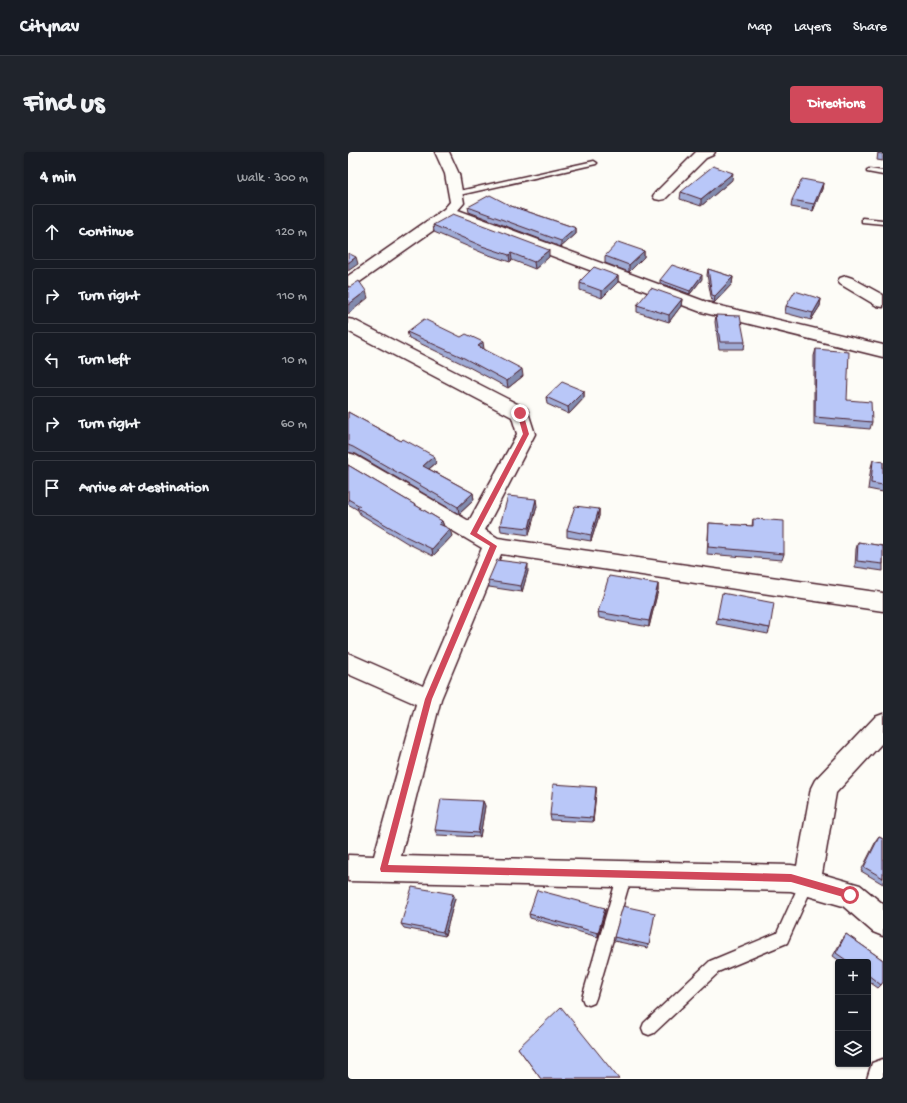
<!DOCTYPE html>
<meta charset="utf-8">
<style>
:root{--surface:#171b24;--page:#20242c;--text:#f1f3f6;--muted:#9ea1a6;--line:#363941;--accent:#d1495b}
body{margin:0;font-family:"Gochi Hand",sans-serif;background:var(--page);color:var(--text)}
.controls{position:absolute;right:12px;bottom:12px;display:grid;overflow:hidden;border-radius:4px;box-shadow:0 1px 3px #0004}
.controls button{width:36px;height:36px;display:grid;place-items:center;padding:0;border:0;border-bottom:1px solid var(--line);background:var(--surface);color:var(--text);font:20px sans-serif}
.stop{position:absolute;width:12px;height:12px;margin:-9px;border:3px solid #d1495b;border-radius:50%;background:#fff}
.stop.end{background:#d1495b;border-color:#fff;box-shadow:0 1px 4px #0008}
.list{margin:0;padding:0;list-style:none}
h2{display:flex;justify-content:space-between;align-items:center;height:52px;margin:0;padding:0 16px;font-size:17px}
h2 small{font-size:13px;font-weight:400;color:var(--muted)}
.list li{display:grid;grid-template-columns:26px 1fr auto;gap:12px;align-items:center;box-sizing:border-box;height:56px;margin:0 8px 8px;padding:0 8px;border:1px solid var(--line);border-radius:4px}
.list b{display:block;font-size:15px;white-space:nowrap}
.list em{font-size:13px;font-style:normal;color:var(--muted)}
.icon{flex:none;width:22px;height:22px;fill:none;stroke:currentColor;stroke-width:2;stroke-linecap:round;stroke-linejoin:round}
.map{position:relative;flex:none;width:535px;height:927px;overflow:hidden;border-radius:4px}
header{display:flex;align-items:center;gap:24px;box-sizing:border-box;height:56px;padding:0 20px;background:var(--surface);border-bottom:1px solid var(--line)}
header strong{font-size:19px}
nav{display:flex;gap:22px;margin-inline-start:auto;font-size:14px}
.intro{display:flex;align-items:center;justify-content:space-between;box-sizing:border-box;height:96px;padding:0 24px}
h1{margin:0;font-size:28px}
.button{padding:10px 18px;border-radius:4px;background:var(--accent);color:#fff;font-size:14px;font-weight:700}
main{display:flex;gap:24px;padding:0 24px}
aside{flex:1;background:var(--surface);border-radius:4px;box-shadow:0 1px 3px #0004}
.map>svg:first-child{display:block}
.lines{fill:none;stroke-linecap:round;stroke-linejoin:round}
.service-casing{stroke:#4a1f2b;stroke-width:3}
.minor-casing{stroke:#4a1f2b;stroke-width:3}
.service{fill:#fdfcf7;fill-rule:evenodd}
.minor{fill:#fdfcf7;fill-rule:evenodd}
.wall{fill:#9fabd5;stroke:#4a1f2b}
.shaded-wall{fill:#828bae;stroke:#4a1f2b}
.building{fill:#b9c7f8;stroke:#4a1f2b}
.route{fill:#d1495b}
</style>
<header>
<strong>Citynav</strong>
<nav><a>Map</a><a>Layers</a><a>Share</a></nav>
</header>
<div class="intro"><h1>Find us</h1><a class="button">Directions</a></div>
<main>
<aside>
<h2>4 min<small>Walk · 300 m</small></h2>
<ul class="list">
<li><svg class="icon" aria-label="ahead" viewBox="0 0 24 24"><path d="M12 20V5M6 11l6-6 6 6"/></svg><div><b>Continue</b></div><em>120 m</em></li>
<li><svg class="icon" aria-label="right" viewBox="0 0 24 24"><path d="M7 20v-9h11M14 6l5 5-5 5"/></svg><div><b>Turn right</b></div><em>110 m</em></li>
<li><svg class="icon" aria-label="left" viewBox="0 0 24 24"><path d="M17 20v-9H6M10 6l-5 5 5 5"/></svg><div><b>Turn left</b></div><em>10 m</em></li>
<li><svg class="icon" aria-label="right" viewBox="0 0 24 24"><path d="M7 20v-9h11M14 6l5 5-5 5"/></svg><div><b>Turn right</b></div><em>60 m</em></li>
<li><svg class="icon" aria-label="arrive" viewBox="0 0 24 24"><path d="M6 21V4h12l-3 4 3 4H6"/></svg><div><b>Arrive at destination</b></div></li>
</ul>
</aside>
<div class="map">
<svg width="535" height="927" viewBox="0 0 535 927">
<rect width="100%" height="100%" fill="#fdfcf7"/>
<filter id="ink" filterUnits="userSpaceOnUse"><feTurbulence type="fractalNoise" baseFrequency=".025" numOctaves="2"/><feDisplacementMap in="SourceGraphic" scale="8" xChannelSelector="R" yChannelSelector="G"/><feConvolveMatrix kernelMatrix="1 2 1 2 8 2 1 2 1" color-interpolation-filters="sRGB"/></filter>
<g filter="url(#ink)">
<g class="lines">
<defs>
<path id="service" d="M246 9 249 11 248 12 107 44 103 42 107 40Z
M521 17 535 19V23L519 20V18Z
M514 66 535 68V72L514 70Z
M277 715 282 717 284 722 248 846 246 851 241 853 236 851 234 846 270 722 272 717Z
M459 724 464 726 466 731 439 791 372 819 306 881 301 883 296 881 294 876 296 871 362 809 429 781 454 726Z"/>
<path id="minor" d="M87 0H101L111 22 116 51 110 58 364 152 535 193V205L353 160 103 66 6 134 0 136V124L96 57 102 50 97 22Z
M348 0H367L365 3 358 6 317 47 312 48 307 47 305 44 307 41Z
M498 124 504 126 535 143V155L529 154 492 132 490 129 492 126Z
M0 167 6 168 179 257 187 282 137 378 150 386 535 441V459L153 402 93 547 53 704 443 713 449 714 463 636 467 628 527 565 535 562V590L488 641 474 722 512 733 535 752V784L525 780 495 754 443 739 0 729V703L26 704 68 552 0 522V501L75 534 134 396 0 317V301L7 303 121 369 169 282 164 265 0 179Z
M535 907V927H519L524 911Z"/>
</defs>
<use href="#service" class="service-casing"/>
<use href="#minor" class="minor-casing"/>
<use href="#service" class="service"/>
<use href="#minor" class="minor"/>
</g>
<path class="wall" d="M530 0H535V9L529 8Z
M384 28 353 54 332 47 333 40Z
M475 31 474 37 465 59 443 55 444 48Z
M163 54 228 76V82L213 95 121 60 120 55Z
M85 73 201 105 187 117 164 108 162 110 135 101 86 80Z
M296 99V105L281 120 257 111V104Z
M360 117 385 125 384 132 366 151 364 150 359 123Z
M270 124V130L254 146 232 138V131L233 130V128Z
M354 127 342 142 312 131V128Z
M334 147 333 154 321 170 289 160V153Z
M473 147 472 154 463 168 437 161 438 154Z
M368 163 397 190 396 197H371L367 170Z
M59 180 136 197 175 224 160 236 117 213 61 186Z
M468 197 499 248 524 270 522 277 466 272V204Z
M236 239V246L221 262 199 252 198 245Z
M0 260 53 289 86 304 88 311 81 317 125 341 126 348 111 362 8 302 0 300Z
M525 308 535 310V340L520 337 523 315Z
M0 313 94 369 96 374 104 384 85 404 59 391 12 362 10 358 0 352Z
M189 354 181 383 153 379 152 373Z
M251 357V364L243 389 219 385V378Z
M405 367 436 402 434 408 359 402 361 371 404 374Z
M510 390 535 394V419L507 415 508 397Z
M180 419 174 440 141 435 140 429Z
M310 432V438L301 475 251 466 250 460Z
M369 466 422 476 420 482 368 472Z
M248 635V640L245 670 203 668 202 663Z
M135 649 137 654 132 685 89 683 87 678Z
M531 685 535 687V732L513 719 528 689Z
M107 746 97 784 56 776 53 772Z
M257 756V760L250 785 182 766 181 762Z
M306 765 300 796 266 789V785Z
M498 782 535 808V830L533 833 530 836 520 829V810H493L485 804 495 786Z
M170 896 271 927H193Z"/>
<path class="shaded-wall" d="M385 21 384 28 353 54V47Z
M475 31 474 37 465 59 466 52Z
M228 76V82L213 95V89Z
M201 98V105L187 117 186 110Z
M296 99V105L281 120V113Z
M163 101 164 108 162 110 161 103Z
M8 105 10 112 0 119V111Z
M354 123V127L342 142V139Z
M270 124V130L254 146V139Z
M385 125 384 132 366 151 367 144Z
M18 139 20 146 0 162V153Z
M334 147 333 154 321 170V163Z
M473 147 472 154 463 168 465 161Z
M135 190 136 197 130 194Z
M174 217 175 224 160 236 159 229Z
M236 239V246L221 262 220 255Z
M86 304 88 311 77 320 75 314Z
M125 341 126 348 111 362 110 355Z
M188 347 189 354 181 383V376Z
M251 357V364L243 389V383Z
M94 369 96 375 91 372Z
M102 377 104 384 85 404 84 397Z
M180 412V419L174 440 173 434Z
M310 432V438L301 475V469Z
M248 635V640L245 670V666Z
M135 649 137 654 132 685 130 681Z
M105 742 107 746 97 784 95 780Z
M257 756V760L250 785V781Z"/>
<path class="building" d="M530 0H535V2L530 1Z
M365 14 385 21 353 47 333 40Z
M454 27 475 31 466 52 444 48Z
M142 43 163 54 228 76 213 89 120 55Z
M105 62 201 98 186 110 163 101 161 103 134 94 85 73Z
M270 90 296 99 281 113 257 104Z
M0 101 8 105 0 111Z
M324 113 354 123 342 139 312 128Z
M246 115 270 124 254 139 232 131 234 128H233Z
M360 117 385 125 367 144 364 143Z
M11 129 18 139 0 153V134L2 135Z
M303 136 334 147 321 163 289 153Z
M447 139 473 147 465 161 438 154Z
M368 163 392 164 397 190H372Z
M76 167 113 185 118 182 135 190 130 194 174 217 159 229 116 206 59 180Z
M468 197 501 200 499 248 523 250 524 270 467 265Z
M214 230 236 239 220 255 198 245Z
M0 260 53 289 55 287 86 304 75 314 125 341 110 355 5 295 0 293Z
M525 308 535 310V333L523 331Z
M0 313 94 369 91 372 102 377 84 397 57 384 9 356 12 354 0 347Z
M160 344 188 347 181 376 152 373Z
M227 354 251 357 243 383 219 378Z
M405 367 436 369V402L360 395 361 371 405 374Z
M510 390 535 394V412L509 409Z
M149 408 180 412 173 434 140 429Z
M261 424 310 432 301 469 250 460Z
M374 441 426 451 422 476 369 466Z
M205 632 248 635 245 666 202 663Z
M93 647 135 649 130 681 87 678Z
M531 685 535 687V726L516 715Z
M64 735 105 742 95 780 53 772Z
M189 738 257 756 250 781 181 762Z
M275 754 307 761 301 793 266 785Z
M498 782 535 808V830L533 833 520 823V810H501L488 801Z
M213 855 271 927H193L170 896Z"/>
</g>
<path class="route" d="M172 259 175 261 181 282 129 381 149 394 84 547 40 713 443 722 502 739 504 740V746L502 747 443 730 33 720 32 717 77 547 142 394 122 382 175 282 169 261Z"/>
</svg>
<div class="controls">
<button>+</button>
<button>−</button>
<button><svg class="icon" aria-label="layers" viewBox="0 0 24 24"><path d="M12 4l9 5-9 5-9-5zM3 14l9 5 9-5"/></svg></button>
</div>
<div class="stop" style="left:502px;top:743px"></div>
<div class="stop end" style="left:172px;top:261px"></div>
</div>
</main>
